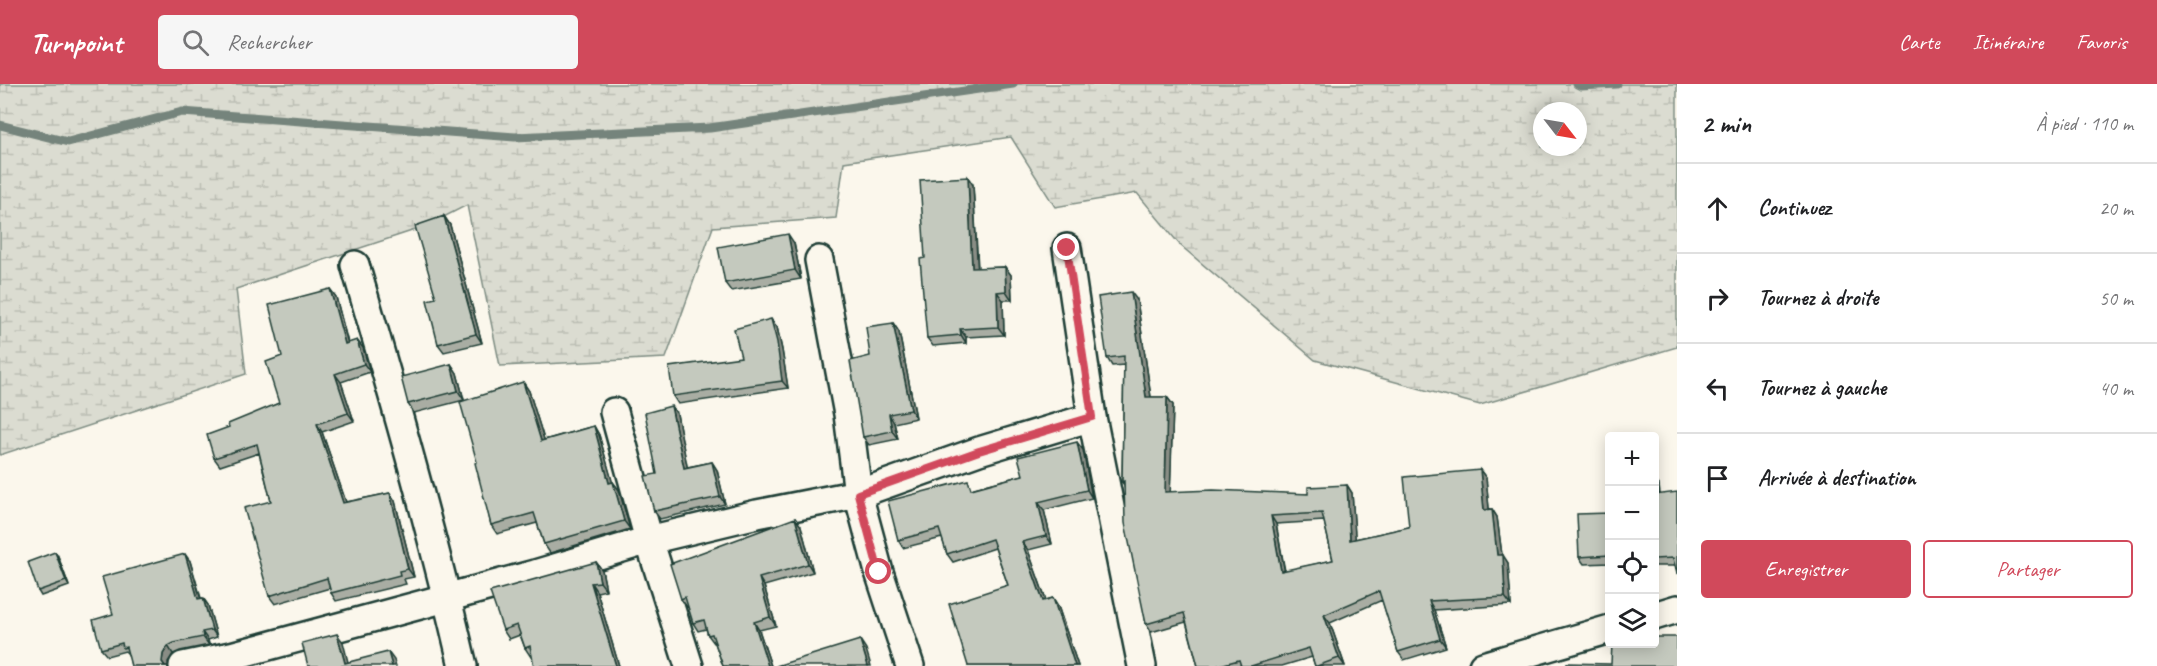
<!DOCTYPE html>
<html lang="fr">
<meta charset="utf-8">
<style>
:root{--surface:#fff;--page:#f6f6f6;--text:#202124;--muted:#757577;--line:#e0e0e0;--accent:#d1495b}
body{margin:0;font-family:Caveat,sans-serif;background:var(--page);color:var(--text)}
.controls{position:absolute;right:18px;bottom:18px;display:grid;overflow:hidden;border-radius:6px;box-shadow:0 3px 15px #0003}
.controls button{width:54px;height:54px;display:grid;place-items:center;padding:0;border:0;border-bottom:2px solid var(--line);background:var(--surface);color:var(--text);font:30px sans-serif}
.compass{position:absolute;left:1533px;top:18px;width:54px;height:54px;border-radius:50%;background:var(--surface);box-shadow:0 3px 15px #0003;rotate:121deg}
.stop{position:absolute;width:18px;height:18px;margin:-14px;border:4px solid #d1495b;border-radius:50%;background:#fff}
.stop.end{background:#d1495b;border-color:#fff;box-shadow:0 2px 6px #0008}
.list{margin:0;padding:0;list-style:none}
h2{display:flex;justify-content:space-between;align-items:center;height:78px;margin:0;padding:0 24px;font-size:26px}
h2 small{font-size:20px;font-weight:400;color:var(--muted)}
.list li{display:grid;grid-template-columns:39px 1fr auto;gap:18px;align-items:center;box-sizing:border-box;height:90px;padding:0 24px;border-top:2px solid var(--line)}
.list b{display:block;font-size:22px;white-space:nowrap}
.list em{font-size:20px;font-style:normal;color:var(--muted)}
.actions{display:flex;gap:12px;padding:18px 24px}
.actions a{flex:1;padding:14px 0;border:2px solid var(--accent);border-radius:6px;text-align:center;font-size:21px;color:var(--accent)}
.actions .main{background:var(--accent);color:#fff}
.icon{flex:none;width:33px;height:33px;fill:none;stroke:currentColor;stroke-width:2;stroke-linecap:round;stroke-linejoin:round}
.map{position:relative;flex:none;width:1677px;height:582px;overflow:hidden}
header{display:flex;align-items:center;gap:36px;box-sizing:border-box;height:84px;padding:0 30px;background:var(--accent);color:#fff}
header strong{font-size:28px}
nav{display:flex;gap:33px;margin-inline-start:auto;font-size:21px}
.search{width:420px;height:54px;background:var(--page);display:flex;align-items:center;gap:15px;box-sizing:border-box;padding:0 21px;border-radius:6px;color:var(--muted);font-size:22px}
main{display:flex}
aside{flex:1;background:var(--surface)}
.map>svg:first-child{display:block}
.wetland{fill:url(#wetland-marsh);stroke:#7d8c82;stroke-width:1.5;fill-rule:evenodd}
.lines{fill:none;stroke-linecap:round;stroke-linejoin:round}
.stream{stroke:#74847b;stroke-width:9}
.minor-casing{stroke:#1f3d34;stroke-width:32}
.minor{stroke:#fbf7ec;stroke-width:27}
.wall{fill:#a9ada3;stroke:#1f3d34;stroke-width:1.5;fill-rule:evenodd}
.shaded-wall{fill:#898d85;stroke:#1f3d34;stroke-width:1.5}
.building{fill:#c4c9be;stroke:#1f3d34;stroke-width:1.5;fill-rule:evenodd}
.route{stroke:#d1495b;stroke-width:8}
</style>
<header>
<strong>Turnpoint</strong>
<div class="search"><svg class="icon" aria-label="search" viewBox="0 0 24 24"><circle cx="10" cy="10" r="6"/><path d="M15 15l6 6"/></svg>Rechercher</div>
<nav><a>Carte</a><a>Itinéraire</a><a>Favoris</a></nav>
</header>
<main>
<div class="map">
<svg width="1677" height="582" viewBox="0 0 1677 582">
<defs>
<pattern id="wetland-marsh" width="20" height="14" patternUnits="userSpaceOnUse" patternTransform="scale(1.5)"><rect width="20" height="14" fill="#dbdcd1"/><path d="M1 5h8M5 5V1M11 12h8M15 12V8" fill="none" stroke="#bcbeb4"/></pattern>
</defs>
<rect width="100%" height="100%" fill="#fbf7ec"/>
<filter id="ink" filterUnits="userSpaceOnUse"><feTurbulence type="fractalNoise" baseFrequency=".0167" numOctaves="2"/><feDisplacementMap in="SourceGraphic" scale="12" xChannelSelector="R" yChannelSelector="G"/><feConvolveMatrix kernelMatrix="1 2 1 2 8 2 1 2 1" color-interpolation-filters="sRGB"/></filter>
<g filter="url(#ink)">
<path class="wetland" d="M0 0H1677V263L1480 321 1315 276 1180 161 1137 109 1055 123 1011 53 844 78 836 134 713 143 666 274 500 282 467 121 424 143 236 205 246 290 0 371ZM1542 27H1578V63H1542Z"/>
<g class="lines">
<path class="stream" d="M1577 0 1581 2 1617 0
M0 41 68 58 182 28 515 53 710 44 1013 0"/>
<defs>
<path id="minor" d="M1067 164 1092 333 1142 582
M819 176 848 330 858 410 879 488 910 582
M355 181C394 314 432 447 463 582
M614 328 649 456 689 582
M1654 532 1677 525
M183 582 231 572 535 490 649 456 757 430 858 410 979 367 1092 333
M1483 582 1610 545"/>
</defs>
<use href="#minor" class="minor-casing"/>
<use href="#minor" class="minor"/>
</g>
<path class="wall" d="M973 101 978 184 1005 183 1011 191 1012 216H1003L1004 251 966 253V259L933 262 927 254 925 174Z
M444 132 450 141 482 259 444 268 438 260 436 214Z
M794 159 801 195 731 207 725 199Z
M330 205 336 213 348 259 363 264 370 288 341 298 354 337 322 348 346 418 390 409 395 417 414 493 404 495 406 500 336 517 331 509 330 504 275 520 269 512 271 417 259 369 220 382 214 374 229 343 279 319 282 272Z
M1137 216 1151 313H1167L1173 321 1170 408 1308 410 1347 401 1352 409 1355 455 1409 443 1480 386 1486 394 1489 425H1492L1497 433 1502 471 1508 479 1511 521 1434 526 1446 563 1404 576 1398 568 1382 516 1330 539 1345 582H1315L1312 573 1282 582H1198L1186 538 1151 548 1146 540 1124 401 1122 398 1124 281 1112 282 1107 274ZM1324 437 1333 476 1285 487 1276 440Z
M893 239 899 248 916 334 894 339 898 355 869 361 863 353 870 272Z
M777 243 782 266 788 304 678 320 673 312 741 273Z
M451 280 457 289 464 316 414 329 408 320Z
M523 298 529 307 544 356 594 342 599 351 612 398H613L619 406 630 445 550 469 544 460 537 439 497 450 491 441 477 378Z
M677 330 687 383 712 378 717 386 725 420 660 435 654 427 657 390Z
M1083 366 1092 414 1044 426 1052 460 1028 466 1046 516 1053 514 1058 522 1078 582H968L1008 501 995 464 953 478 947 470 942 454 903 464 898 456 974 404 1023 391Z
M1654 395 1659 401 1660 410 1675 482H1654Z
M1610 429V479L1584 480 1579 473Z
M795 434 801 442 813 488 764 502 776 542 759 546 771 582H723L715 559H714L708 551 706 545 698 547 693 539 688 522 687 523 681 515Z
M58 472 69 502 41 512 38 507Z
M190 477 201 514H203L208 521 217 553 208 556 209 561 180 567 173 570 168 578V582H131L129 571 125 567 107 572 101 565Z
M596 478 602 486 606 506 597 508 619 582H534L532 572 531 573 525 564 520 551 509 555 503 546Z"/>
<path class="shaded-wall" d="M968 93 973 101 978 192 972 184Z
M444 132 450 141 482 259 476 250Z
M788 150 794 159 801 195 795 186Z
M1005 183 1011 191 1012 216 1006 207Z
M330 205 336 213 350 268 345 260Z
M997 208 1003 216 1004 251 998 243Z
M1131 208 1137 216 1152 321 1146 313Z
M771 235 777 243 782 266 788 304 782 297Z
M893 239 899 248 916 334 911 326Z
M960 245 966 253V259L961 251Z
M357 256 363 264 370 288 364 280Z
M451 280 457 289 464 316 458 307Z
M335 290 341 298 354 337 348 329Z
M523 298 529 307 547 365 541 357Z
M1167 313 1173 321 1170 416 1165 408Z
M671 322 677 330 689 392 684 384Z
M889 330 894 339 898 355 892 347Z
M317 340 322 348 349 427 343 419Z
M594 342 599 351 615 407 609 399Z
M1077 358 1083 366 1092 414 1087 406Z
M712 378 717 386 725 420 720 413Z
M1480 386 1486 394 1490 434 1484 426Z
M1654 395 1659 401 1660 419 1655 411Z
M613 398 619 406 630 445 624 437Z
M1347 401 1352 409 1356 464 1350 456Z
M390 409 395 417 414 493 408 485Z
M1038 418 1044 426 1052 460 1046 452Z
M1492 425 1497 433 1503 479 1497 471Z
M1271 432 1276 440 1286 495 1281 487Z
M795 434 801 442 813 488 808 480Z
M1022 458 1028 466 1049 525 1043 517Z
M55 468 58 472 69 502 66 497Z
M185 470 190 477 203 523 198 515Z
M1503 471 1508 479 1511 521 1505 513Z
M596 478 602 486 606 506 600 498Z
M759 494 764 502 776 542 770 533Z
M591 499 597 508 619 582H616Z
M203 514 208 521 217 553 212 546Z
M1053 514 1058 522 1078 582H1075Z
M1429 517 1434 526 1446 563 1440 555Z
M1324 531 1330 539 1345 582 1339 574Z
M754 538 759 546 771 582H768Z
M202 548 208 556 209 561 203 553Z
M337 550 343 558 349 582 345 579Z
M860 556 866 565 871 582H868Z
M168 562 173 570 168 578V582H165L162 578 163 570Z
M388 568 394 576 396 582H392Z"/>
<path class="building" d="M968 93 972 184 1005 183 1006 207 997 208 998 243 960 245 961 251 927 254 920 175 925 174 920 96Z
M444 132 476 250 438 260 427 216 436 214 415 142Z
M788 150 795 186 725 199 718 163Z
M330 205 345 260 357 256 364 280 335 290 348 329 317 340 343 419 390 409 408 485 399 487 400 491 331 509 327 494 269 512 244 424 271 417 257 360 214 374 207 351 229 343 228 340 279 319 266 278 282 272 269 221Z
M1131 208 1146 313H1167L1165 408 1213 406 1308 410V403L1347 401 1350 456 1409 443 1404 393 1480 386 1484 426 1492 425 1497 471H1503L1505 513 1429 517 1440 555 1398 568 1379 507 1324 531 1339 574 1317 582H1315L1309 564 1251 582H1241L1239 576 1216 582H1198L1184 529 1146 540 1125 439 1124 397 1122 398 1124 272 1107 274 1098 213ZM1322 429 1333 476 1281 487 1271 432Z
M771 235 777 258 782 297 673 312 669 283 741 273 734 245Z
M893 239 911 326 889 330 892 347 863 353 850 277 870 272 866 243Z
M451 280 458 307 408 320 401 293Z
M523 298 541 357 594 342 609 399 613 398 624 437 544 460 534 429 491 441 475 379 477 378 460 318Z
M671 322 684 384 712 378 720 413 654 427 645 392 657 390 645 329Z
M1077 358 1087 406 1038 418 1046 452 1022 458 1043 517 1053 514 1075 582H968L949 520 1008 501 992 455 947 470 939 445 898 456 888 417 968 396 971 405 1023 391 1018 373Z
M1654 404 1655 411 1677 408V490L1673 474 1654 475Z
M1610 429V471L1579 473 1577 430Z
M795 434 808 480 759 494 770 533 754 538 768 582H723L712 550 708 551 704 536 693 539 685 513 681 515 670 480Z
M55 468 66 497 38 507 28 478Z
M185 470 198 515 203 514 212 546 202 548 203 553 174 559 168 562 163 570 162 578 165 582H131L126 563 123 564 122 559 101 565 93 536 113 530 102 493Z
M596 478 600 498 591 499 616 582H534L530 562 525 564 517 541 503 546 490 508Z
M337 550 345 579 388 568 392 582H308L302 559Z
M1654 553H1677V582H1567V579L1611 580 1612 560H1654Z
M860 556 868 582H776Z"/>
</g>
<g class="lines" filter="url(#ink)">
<path class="route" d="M879 488 858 410 979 367 1092 333 1067 164"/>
</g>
</svg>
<div class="controls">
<button>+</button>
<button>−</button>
<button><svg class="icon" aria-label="locate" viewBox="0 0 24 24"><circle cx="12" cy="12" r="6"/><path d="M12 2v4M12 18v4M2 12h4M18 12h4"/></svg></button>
<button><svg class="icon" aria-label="layers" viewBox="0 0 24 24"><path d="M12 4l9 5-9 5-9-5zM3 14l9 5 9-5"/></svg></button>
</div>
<svg class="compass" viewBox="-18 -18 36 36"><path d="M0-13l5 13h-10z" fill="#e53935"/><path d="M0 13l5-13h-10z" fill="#757577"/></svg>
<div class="stop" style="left:879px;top:488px"></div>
<div class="stop end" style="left:1067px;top:164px"></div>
</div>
<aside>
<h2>2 min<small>À pied · 110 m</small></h2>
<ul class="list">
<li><svg class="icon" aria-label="ahead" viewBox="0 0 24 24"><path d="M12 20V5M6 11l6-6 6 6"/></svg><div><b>Continuez</b></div><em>20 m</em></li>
<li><svg class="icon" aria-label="right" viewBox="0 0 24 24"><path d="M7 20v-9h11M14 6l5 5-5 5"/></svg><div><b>Tournez à droite</b></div><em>50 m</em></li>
<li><svg class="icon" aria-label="left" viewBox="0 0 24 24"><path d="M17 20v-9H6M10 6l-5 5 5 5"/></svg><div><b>Tournez à gauche</b></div><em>40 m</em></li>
<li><svg class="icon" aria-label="arrive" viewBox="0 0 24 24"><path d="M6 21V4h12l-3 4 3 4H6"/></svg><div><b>Arrivée à destination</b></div></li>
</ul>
<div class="actions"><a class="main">Enregistrer</a><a>Partager</a></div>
</aside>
</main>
